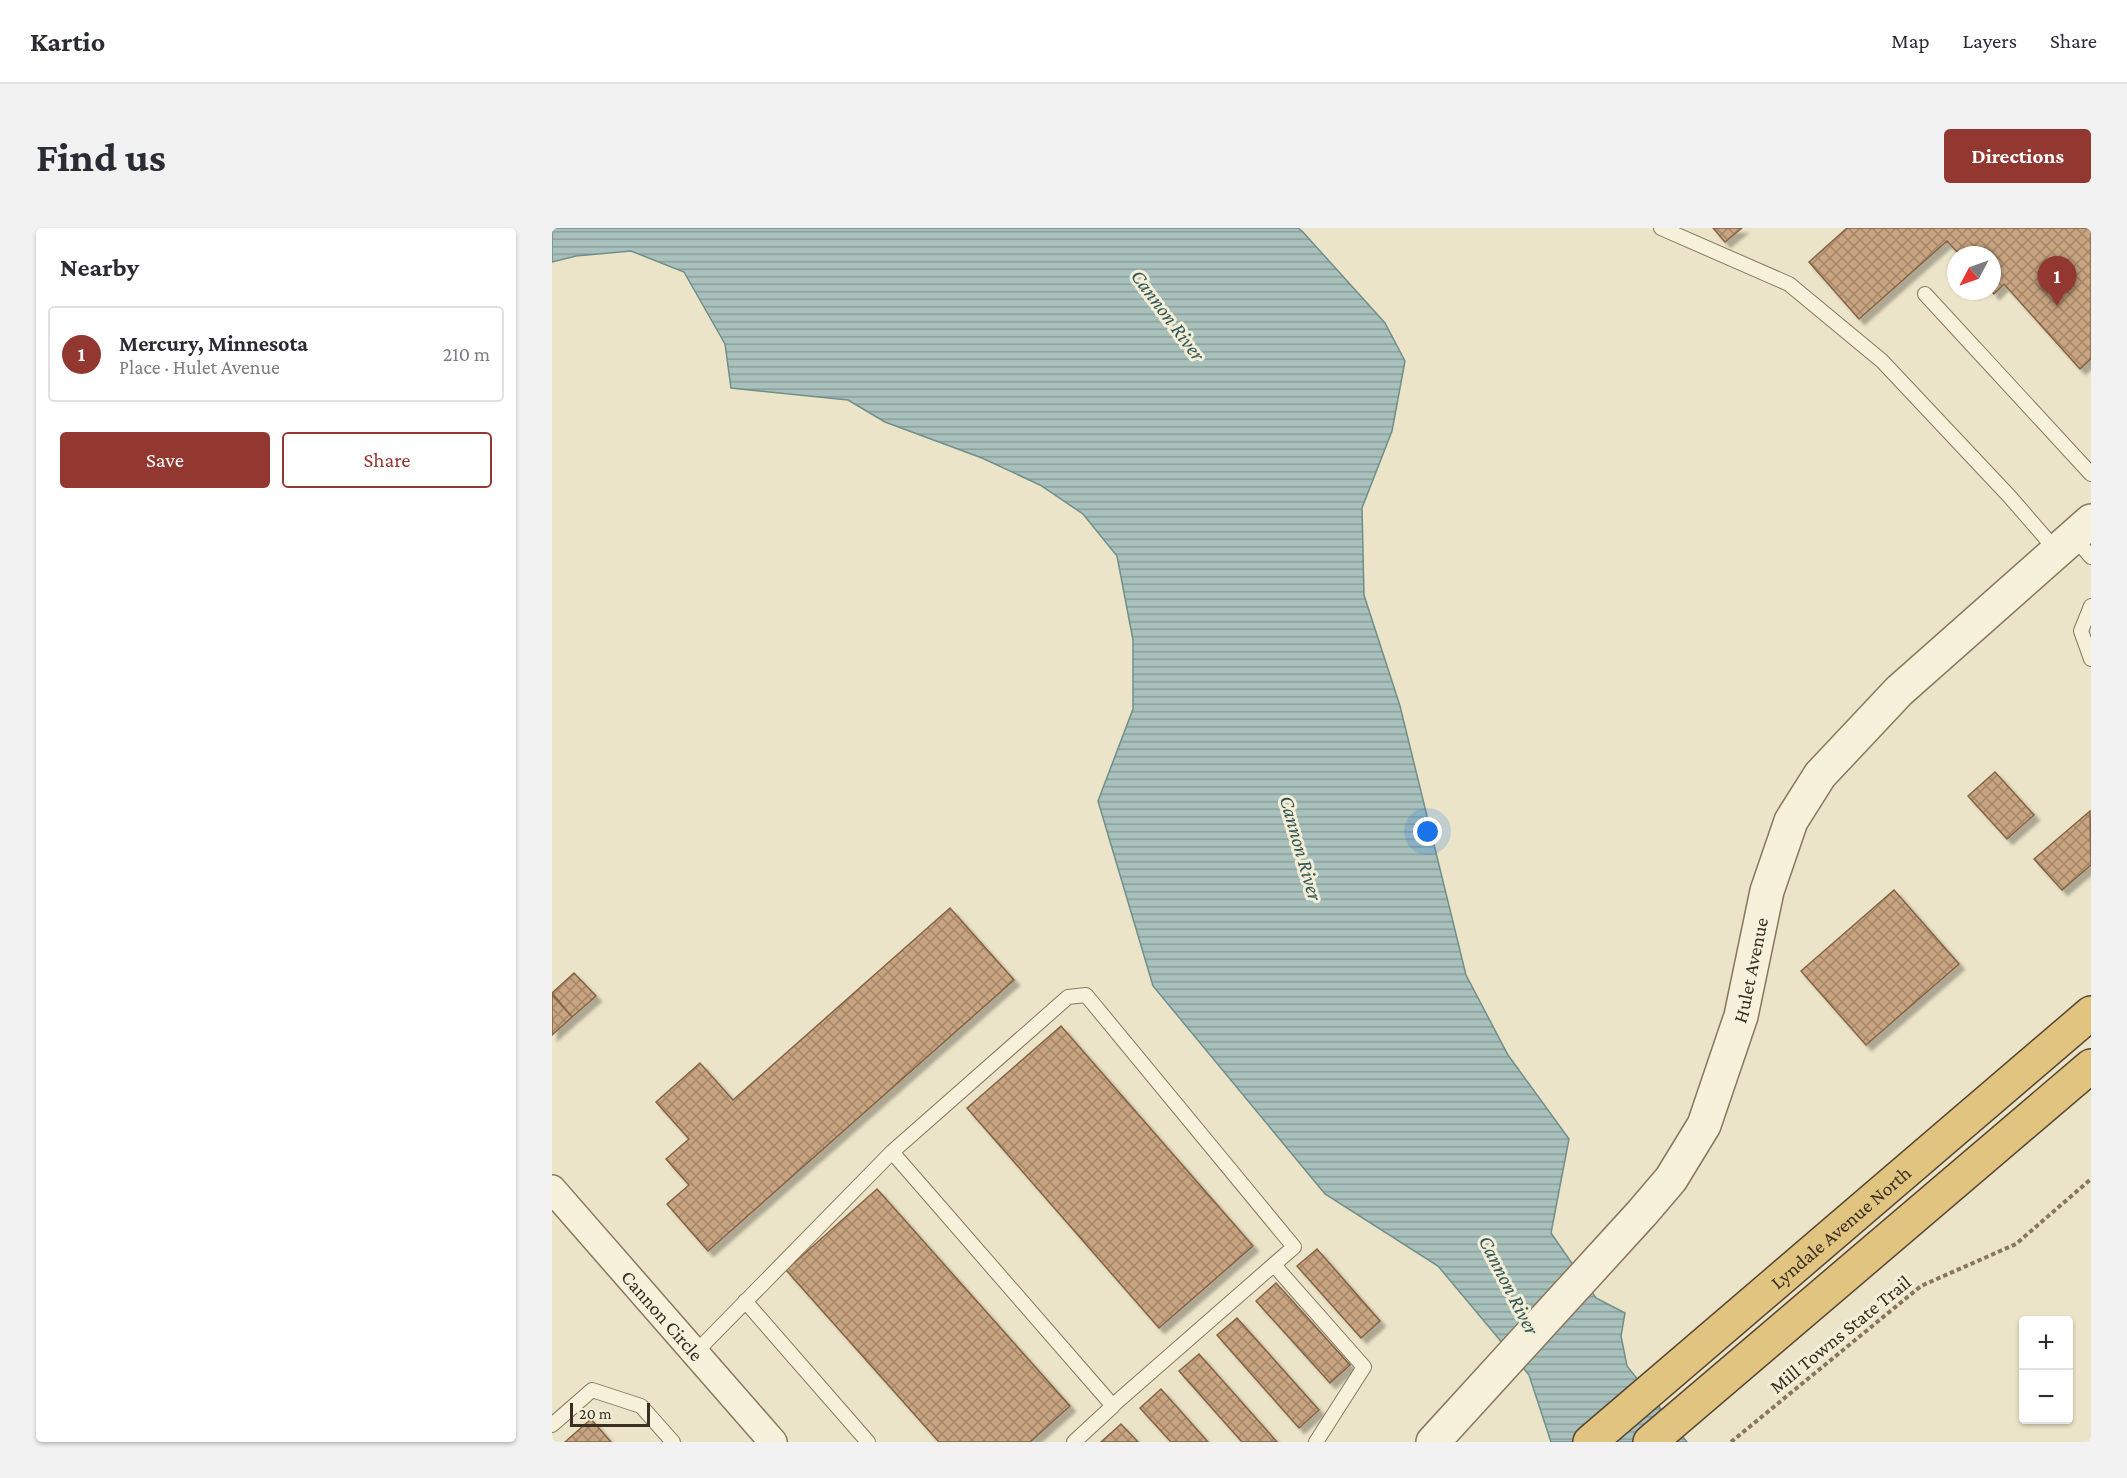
<!DOCTYPE html>
<meta charset="utf-8">
<style>
:root{--surface:#fff;--page:#f2f2f3;--text:#2b2b33;--muted:#7c7c81;--line:#e1e1e2;--accent:#933831}
body{margin:0;font-family:"Crimson Pro",serif;background:var(--page);color:var(--text)}
.controls{position:absolute;right:18px;bottom:18px;display:grid;overflow:hidden;border-radius:6px;box-shadow:0 2px 4px #0004}
.controls button{width:54px;height:54px;display:grid;place-items:center;padding:0;border:0;border-bottom:2px solid var(--line);background:var(--surface);color:var(--text);font:30px sans-serif}
.compass{position:absolute;left:1395px;top:18px;width:54px;height:54px;border-radius:50%;background:var(--surface);box-shadow:0 2px 4px #0004;rotate:229deg}
.scale{position:absolute;left:18px;bottom:15px;width:80px;box-sizing:border-box;padding-left:6px;border:3px solid #392e21;border-top:0;font-size:16px;line-height:21px;white-space:nowrap;color:#392e21;-webkit-text-stroke:4px #f4eed7;paint-order:stroke}
.you{position:absolute;left:876px;top:604px;width:21px;height:21px;margin:-15px;border:4px solid #fff;border-radius:50%;background:#1a73e8;box-shadow:0 0 0 9px #1a73e833}
.badge{display:grid;place-items:center;width:39px;height:39px;border-radius:50%;background:var(--accent);color:#fff;font-size:20px;font-weight:700}
.pin{position:absolute;translate:-50% -50px;filter:drop-shadow(0 2px 3px #0008)}
.pin::after{content:'';position:absolute;top:32px;width:21px;height:18px;background:inherit;clip-path:polygon(0 0,100% 0,50% 100%)}
.list{margin:0;padding:0;list-style:none}
h2{display:flex;justify-content:space-between;align-items:center;height:78px;margin:0;padding:0 24px;font-size:26px}
h2 small{font-size:20px;font-weight:400;color:var(--muted)}
.list li{display:grid;grid-template-columns:39px 1fr auto;gap:18px;align-items:center;box-sizing:border-box;height:96px;margin:0 12px 12px;padding:0 12px;border:2px solid var(--line);border-radius:6px}
.list b{display:block;font-size:22px;white-space:nowrap}
.list p{margin:0;font-size:20px;white-space:nowrap;color:var(--muted)}
.list em{font-size:20px;font-style:normal;color:var(--muted)}
.actions{display:flex;gap:12px;padding:18px 24px}
.actions a{flex:1;padding:14px 0;border:2px solid var(--accent);border-radius:6px;text-align:center;font-size:21px;color:var(--accent)}
.actions .main{background:var(--accent);color:#fff}
.map{position:relative;flex:none;width:1539px;height:1214px;overflow:hidden;border-radius:6px}
header{display:flex;align-items:center;gap:36px;box-sizing:border-box;height:84px;padding:0 30px;background:var(--surface);border-bottom:2px solid var(--line)}
header strong{font-size:28px}
nav{display:flex;gap:33px;margin-inline-start:auto;font-size:21px}
.intro{display:flex;align-items:center;justify-content:space-between;box-sizing:border-box;height:144px;padding:0 36px}
h1{margin:0;font-size:42px}
.button{padding:15px 27px;border-radius:6px;background:var(--accent);color:#fff;font-size:21px;font-weight:700}
main{display:flex;gap:36px;padding:0 36px}
aside{flex:1;background:var(--surface);border-radius:6px;box-shadow:0 2px 4px #0004}
.map>svg:first-child{display:block}
.water{fill:url(#water-rules);stroke:#708f8a;stroke-width:1.5}
.building{fill:url(#building-cross-hatch);stroke:#856445;stroke-width:1.5;filter:url(#shadow)}
.lines{fill:none;stroke-linecap:round;stroke-linejoin:round}
.service-casing{stroke:#88775e;stroke-width:16}
.minor-casing{stroke:#88775e;stroke-width:30}
.tertiary-casing{stroke:#88775e;stroke-width:36}
.trunk-casing{stroke:#564532;stroke-width:36}
.path{stroke:#88775e;stroke-width:4;stroke-dasharray:4.5 3;stroke-linecap:butt}
.service{stroke:#f7f1db;stroke-width:14}
.minor{stroke:#f7f1db;stroke-width:27}
.tertiary{stroke:#f7f1db;stroke-width:33}
.trunk{stroke:#e2c481;stroke-width:33}
.labels{text-anchor:middle;stroke-width:6;stroke-linejoin:round;paint-order:stroke}
.street-label{font-size:20px;fill:#392e21;stroke:#f4eed7}
.water-label{font-size:21px;font-style:italic;fill:#315758;stroke:#f4eed7}
</style>
<header>
<strong>Kartio</strong>
<nav><a>Map</a><a>Layers</a><a>Share</a></nav>
</header>
<div class="intro"><h1>Find us</h1><a class="button">Directions</a></div>
<main>
<aside>
<h2>Nearby<small></small></h2>
<ul class="list">
<li><span class="badge">1</span><div><b>Mercury, Minnesota</b><p>Place · Hulet Avenue</p></div><em>210 m</em></li>
</ul>
<div class="actions"><a class="main">Save</a><a>Share</a></div>
</aside>
<div class="map">
<svg width="1539" height="1214" viewBox="0 0 1539 1214">
<defs>
<pattern id="water-rules" width="6" height="5" patternUnits="userSpaceOnUse" patternTransform="scale(1.5)"><rect width="6" height="5" fill="#a9c1bc"/><path d="M0 2.5h6" fill="none" stroke="#8b9d98"/></pattern>
<pattern id="building-cross-hatch" width="8" height="8" patternUnits="userSpaceOnUse" patternTransform="scale(1.5)"><rect width="8" height="8" fill="#c8a480"/><path d="M0 0l8 8M0 8l8-8" fill="none" stroke="#a38668"/></pattern>
<filter id="shadow"><feDropShadow dx="5.5" dy="5.5" stdDeviation="1.5" flood-color="#0004"/></filter>
</defs>
<rect width="100%" height="100%" fill="#ece4c8"/>
<path class="water" d="M0 0H746L750 3 833 95 853 133 840 203 810 280 812 367 848 478 914 747 956 827 1017 911 999 1005 1044 1070 1073 1085 1069 1108 1075 1138 1135 1214H999L977 1147 886 1038 773 966 601 758 546 573 581 481V412L565 328 531 286 488 257 430 230 333 194 296 172 179 160 173 116 132 44 79 23 24 28 0 34Z"/>
<path class="building" d="M1161 0H1190L1173 14Z
M1295 0H1539V131L1528 141 1452 56 1442 66 1439 63 1440 27H1408L1395 13 1307 91 1257 34Z
M1443 544 1482 587 1455 611 1416 568Z
M1538 583 1539 637 1510 662 1482 631Z
M1342 662 1407 736 1314 817 1249 743Z
M398 680 462 752 156 1023 115 976 137 957 114 931 137 911 104 874 148 835 181 872Z
M22 745 44 768 20 789 0 765Z
M0 766 20 789 0 807Z
M509 798 701 1018 607 1100 415 880Z
M325 961 518 1178 478 1214H387L234 1042Z
M765 1021 828 1093 809 1110 745 1038Z
M724 1055 798 1137 778 1155 704 1073Z
M685 1090 767 1182 747 1200 665 1107Z
M647 1126 725 1214H690L627 1143Z
M609 1161 656 1214H619L588 1180Z
M39 1191 59 1214H13Z
M569 1196 586 1214H549Z"/>
<g class="lines">
<defs>
<path id="service" d="M1109 0 1237 56 1330 133 1458 269 1504 322
M1373 66 1539 246
M1522 309 1539 329
M1539 378 1529 403 1539 431
M340 924 516 769 534 767 742 1019 559 1179
M722 1037 812 1139 764 1214
M193 1073 316 1214
M143 1125 340 924 561 1178 522 1214
M0 1197 40 1162 89 1178 121 1214"/>
<g id="minor">
<path id="s1" d="M0 961 221 1214"/>
</g>
<g id="tertiary">
<path id="s2" d="M881 1214 1090 985 1119 951 1152 897 1189 788 1215 663 1239 593 1268 547 1347 463 1539 293"/>
</g>
<g id="trunk">
<path id="s3" d="M1038 1214 1539 785"/>
<path d="M1098 1214 1539 838"/>
</g>
</defs>
<use href="#service" class="service-casing"/>
<use href="#minor" class="minor-casing"/>
<use href="#tertiary" class="tertiary-casing"/>
<use href="#trunk" class="trunk-casing"/>
<path class="path" d="M1179 1214 1369 1058 1464 1016 1539 951"/>
<use href="#service" class="service"/>
<use href="#minor" class="minor"/>
<use href="#tertiary" class="tertiary"/>
<use href="#trunk" class="trunk"/>
</g>
<g class="labels">
<g class="street-label">
<text dy="7" stroke="none"><textPath href="#s2" startOffset="580">Hulet Avenue</textPath></text>
<text dy="7" stroke="none"><textPath href="#s3" startOffset="330">Lyndale Avenue North</textPath></text>
<text dy="7" stroke="none"><textPath href="#s1" startOffset="168">Cannon Circle</textPath></text>
<text transform="translate(1288 1106) rotate(-39)" y="7">Mill Towns State Trail</text>
</g>
<g class="water-label">
<text transform="translate(616 87) rotate(53)" y="7">Cannon River</text>
<text transform="translate(749 620) rotate(74)" y="7">Cannon River</text>
<text transform="translate(957 1057) rotate(63)" y="7">Cannon River</text>
</g>
</g>
</svg>
<div class="controls">
<button>+</button>
<button>−</button>
</div>
<svg class="compass" viewBox="-18 -18 36 36"><path d="M0-13l5 13h-10z" fill="#e53935"/><path d="M0 13l5-13h-10z" fill="#7c7c81"/></svg>
<div class="scale">20 m</div>
<div class="you"></div>
<div class="pin badge" style="left:1505px;top:78px">1</div>
</div>
</main>
